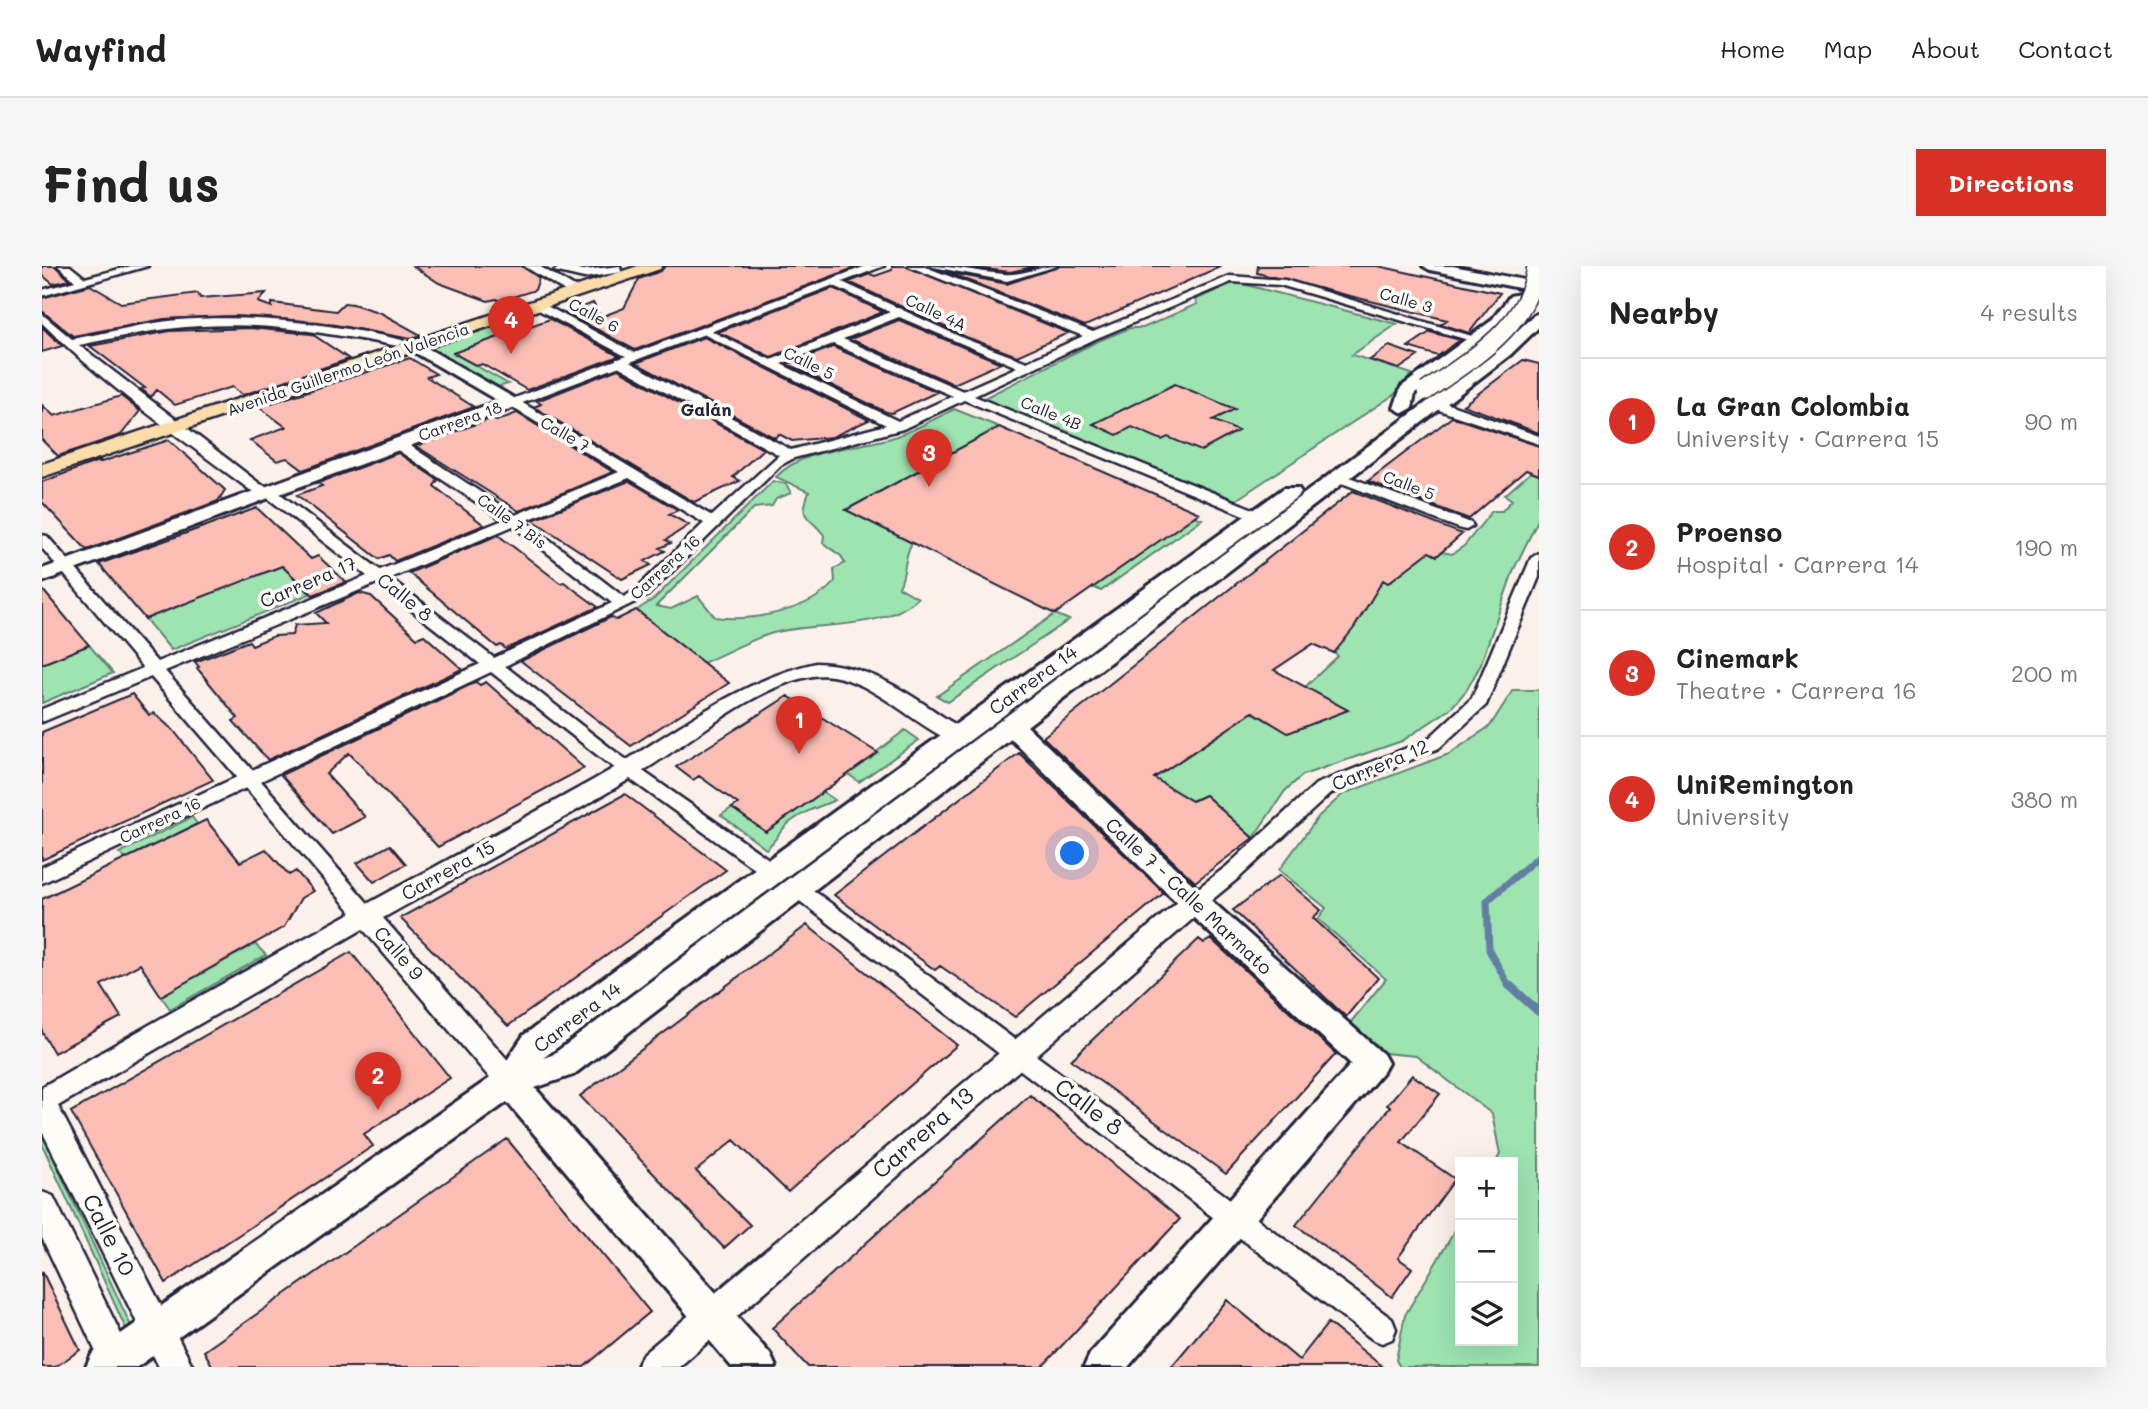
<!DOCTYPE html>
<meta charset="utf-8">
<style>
:root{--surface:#fff;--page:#f6f6f6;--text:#222;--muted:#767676;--line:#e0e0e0;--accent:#d93025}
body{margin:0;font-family:Mali,sans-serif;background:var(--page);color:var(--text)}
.controls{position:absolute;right:21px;bottom:21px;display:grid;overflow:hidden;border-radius:0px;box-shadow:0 7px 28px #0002}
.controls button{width:63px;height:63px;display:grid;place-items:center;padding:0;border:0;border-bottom:2px solid var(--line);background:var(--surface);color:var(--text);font:35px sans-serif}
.you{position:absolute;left:1031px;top:588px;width:24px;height:24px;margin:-18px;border:5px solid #fff;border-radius:50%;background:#1a73e8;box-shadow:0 0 0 10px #1a73e833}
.badge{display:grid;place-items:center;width:46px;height:46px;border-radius:50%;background:var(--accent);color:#fff;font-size:23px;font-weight:700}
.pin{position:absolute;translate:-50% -58px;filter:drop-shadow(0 2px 4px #0008)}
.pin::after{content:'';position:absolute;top:37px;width:24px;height:21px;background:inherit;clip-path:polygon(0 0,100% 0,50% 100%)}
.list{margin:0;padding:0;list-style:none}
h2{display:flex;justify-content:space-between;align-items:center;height:91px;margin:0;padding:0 28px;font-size:30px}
h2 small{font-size:23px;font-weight:400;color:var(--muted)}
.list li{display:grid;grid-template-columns:46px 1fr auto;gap:21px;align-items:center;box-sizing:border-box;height:126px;padding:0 28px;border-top:2px solid var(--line)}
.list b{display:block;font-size:26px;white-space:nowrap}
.list p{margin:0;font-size:23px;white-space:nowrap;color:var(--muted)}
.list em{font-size:23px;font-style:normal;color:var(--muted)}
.icon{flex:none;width:38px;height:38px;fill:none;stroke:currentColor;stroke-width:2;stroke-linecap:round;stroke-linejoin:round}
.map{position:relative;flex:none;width:1497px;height:1101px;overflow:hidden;border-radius:0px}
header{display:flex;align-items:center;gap:42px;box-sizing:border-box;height:98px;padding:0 35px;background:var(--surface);border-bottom:2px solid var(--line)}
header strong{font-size:33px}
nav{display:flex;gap:38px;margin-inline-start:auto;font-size:24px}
.intro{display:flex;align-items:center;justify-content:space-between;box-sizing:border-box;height:168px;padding:0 42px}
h1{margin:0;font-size:49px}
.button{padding:18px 32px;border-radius:0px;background:var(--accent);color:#fff;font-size:24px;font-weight:700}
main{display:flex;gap:42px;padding:0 42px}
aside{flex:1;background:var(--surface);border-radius:0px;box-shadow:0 7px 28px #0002}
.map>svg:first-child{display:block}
.green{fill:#9de4b1;stroke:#608376;stroke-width:2}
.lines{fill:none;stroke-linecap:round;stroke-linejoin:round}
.stream-far1{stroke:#627fa3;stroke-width:7}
.stream{stroke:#627fa3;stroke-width:9}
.building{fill:#fabeb5;stroke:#22223b;stroke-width:2}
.minor-casing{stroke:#22223b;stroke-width:5}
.tertiary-casing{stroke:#22223b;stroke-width:5}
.secondary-casing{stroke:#22223b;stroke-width:6}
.primary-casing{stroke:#22223b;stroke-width:5}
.minor{fill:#fdfcf7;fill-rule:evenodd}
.tertiary{fill:#fdfcf7;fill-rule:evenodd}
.secondary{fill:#fdfcf7;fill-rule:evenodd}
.primary{fill:#faddab;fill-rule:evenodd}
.secondary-bridge-casing{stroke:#22223b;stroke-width:20;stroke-linecap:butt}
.secondary-bridge{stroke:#fdfcf7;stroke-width:17}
.labels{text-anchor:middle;stroke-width:7;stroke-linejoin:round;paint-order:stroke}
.far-street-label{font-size:16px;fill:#22223b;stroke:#fdfcf7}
.far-neighbourhood-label{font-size:18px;font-weight:bold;fill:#22223b;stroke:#fdfcf7}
.street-label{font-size:19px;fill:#22223b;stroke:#fdfcf7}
.near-street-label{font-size:23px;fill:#22223b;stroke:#fdfcf7}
</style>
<header>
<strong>Wayfind</strong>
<nav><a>Home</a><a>Map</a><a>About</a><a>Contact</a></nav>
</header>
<div class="intro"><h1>Find us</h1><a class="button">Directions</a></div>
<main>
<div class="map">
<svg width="1497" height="1101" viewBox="0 0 1497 1101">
<rect width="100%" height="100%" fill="#fcf0ea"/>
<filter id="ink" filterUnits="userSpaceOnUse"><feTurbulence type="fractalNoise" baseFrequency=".0143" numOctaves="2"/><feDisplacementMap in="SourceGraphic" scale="14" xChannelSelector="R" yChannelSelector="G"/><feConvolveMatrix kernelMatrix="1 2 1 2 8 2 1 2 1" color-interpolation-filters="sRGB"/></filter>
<g filter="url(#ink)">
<path class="green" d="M1193 16 1355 58 1310 89 1370 108 1353 128 1194 234 940 133 1056 75 1088 62H1101L1155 38 1153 34Z
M463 55 483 66 466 72 461 69 412 87 466 118 456 121 389 82Z
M912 143 957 161 804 244 870 277C861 291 865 306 857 321L876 332C839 366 777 355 731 367 707 374 684 387 661 397L595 344 612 333 731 215 744 218 749 227 734 233 730 240 712 242 614 340 629 343 656 330 673 351C709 356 769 345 793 315L792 303 803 297 799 290 781 277 782 269C767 248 756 256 767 226L734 211C762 181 816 183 852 171 873 164 893 153 912 143Z
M1489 206 1497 209V252L1472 303 1438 400 1424 425 1408 443 1360 475 1261 509 1243 525 1211 572 1163 529 1147 536 1112 512 1183 465 1207 444 1246 467 1305 444 1263 421 1296 390 1292 387 1328 336 1326 308 1346 316 1381 282 1410 288 1422 280 1450 245H1460L1470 234 1463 229Z
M1152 250 1160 253 1059 325 1051 321Z
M240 300 268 328 129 384 103 353Z
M1013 348 1027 354 906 436 895 430Z
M47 379 71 407 0 437V398Z
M1471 424H1497V1101H1358L1354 1094 1363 1049 1418 956V1075H1471V896H1454L1458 888 1450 848 1374 790 1342 787 1308 757 1344 713 1276 653 1284 642 1237 604 1277 550 1301 528 1407 488 1448 460Z
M863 464 877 474 817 516 806 508Z
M781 526 793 534C775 542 764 544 747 557 738 564 734 575 724 583L679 549 690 542 724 566Z
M150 551 155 558 83 593 77 587Z
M213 678 224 689 128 743 119 730Z
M0 868 89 1060 84 1063 0 878Z"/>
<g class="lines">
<path class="stream-far1" d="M1467 720 1447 684 1445 635 1497 590"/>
<path class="stream" d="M1466 718 1497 746"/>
</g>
<path class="building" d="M0 0H13L28 14 11 18 0 9Z
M371 0H480L497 12 493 24 458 35 454 33 446 35 397 17Z
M623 0H807L812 2 593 84 524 47 551 37 559 51 582 42 597 13 619 5Z
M850 0H864L1026 67 975 90 924 71 807 16 828 8 833 10 850 4Z
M919 0H996L968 6Z
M1018 0H1180L1043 60 904 6 965 18Z
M1216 0H1336L1458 27 1427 67 1399 58 1405 54 1215 7Z
M48 19 79 37 156 27 158 32 224 27 216 36 230 41V37L294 45 302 37 311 38 339 47 379 69 369 73 277 56 192 50 122 53 31 70 0 45V32Z
M791 22 841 46 729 91 676 66Z
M508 53 577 90 485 124 440 98 435 100 411 87Z
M857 54 959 97 912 118 808 73Z
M0 61 20 80 0 86Z
M208 62 270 68 307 93 201 129 190 121 133 139 115 124 109 131 99 123 103 122 48 80 128 65Z
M1388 66 1418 74 1396 90 1366 81Z
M662 71 827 154 790 171 750 175 737 168 733 172 594 97Z
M1347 80 1376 90 1357 103 1328 94Z
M791 81 895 126 850 147 844 146 746 98Z
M368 92 394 108 385 111 432 141 261 204 245 192 235 195 208 174 244 161 217 141Z
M1481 94 1497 98V167L1421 139Z
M576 103 721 183 691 211 698 215 652 236 492 141 499 138 495 135 500 133Z
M1133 118 1193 143 1171 154 1196 165 1159 185 1126 171 1120 174 1090 161 1075 169 1051 158Z
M79 130 98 145 79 169 16 190 0 174V139L12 150Z
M475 147 571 206 477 245 374 180 450 152 454 155Z
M1410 151 1497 180V209L1484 204 1427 253 1326 215Z
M957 161 1050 201 1157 247 1013 348 804 244Z
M127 174 183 224 176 235 45 284 0 236V216L59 194 56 197Z
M356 187 396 214 392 220 442 259 353 295 347 289 337 293 255 229 280 220 276 217Z
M587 215 636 244 627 248 647 259 624 274 629 277 618 282 623 285 603 295 609 299 580 313 491 254Z
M1311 225 1420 268 1395 290 1387 286 1346 317 1341 314 1312 362 1292 387 1271 378 1232 404 1306 444 1246 467 1211 446 1112 512 1150 535 1163 529 1211 572 1153 616 1001 471Z
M215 242 269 293 276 290 304 316 271 329 240 300 103 353 57 298Z
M456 269 518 317 522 316 556 341 464 383 459 379 455 381 367 307Z
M0 323 47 379 0 398Z
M317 327 329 330 375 372 382 369 420 403 226 494 191 455 196 452 155 402 157 401 153 396 207 375 210 379 232 370 250 369 253 359 284 357 274 347Z
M594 344 687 417 589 480 479 395 569 351 574 354Z
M434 416 438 419 444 416 542 502 396 581 307 487 284 508 323 551 290 568 239 509Z
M90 428 107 449 112 447 132 465 171 514 0 594V466Z
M746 430 836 487 724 566 690 542 696 538 657 510 651 514 634 501Z
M977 487 1122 627 973 751 898 700 893 704 792 629Z
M583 528 684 604 466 760 358 652Z
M164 554 198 596 224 583 247 609 254 605 271 625 259 632 242 661 119 730 98 698 59 719 79 751 12 787 0 766V633Z
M348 579 364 598 332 616 315 597Z
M1238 609 1279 644 1271 652 1336 712 1304 751 1191 644Z
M765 659 915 779 746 926 692 874 654 905 708 959 682 982 538 830Z
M1157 673 1162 677 1169 673 1294 788 1184 908 1029 794Z
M309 686 408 812 322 868 331 880 124 1017 29 846Z
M1370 809 1398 828 1359 876 1413 913 1356 992 1370 1002 1350 1031 1254 959 1348 841 1345 839Z
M988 829 1138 953 1000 1101H766L730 1062Z
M465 873 608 1046 542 1101H171L162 1085Z
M0 1005 38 1084 13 1101H0Z
M1185 1034 1257 1094 1286 1057 1341 1101H1129Z"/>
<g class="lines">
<defs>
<path id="minor" d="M16 0H28L43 12 89 0H106L0 30V24L33 15Z
M866 0H881L1051 66 1188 10 1243 14 1443 74 1433 76 1238 19 1189 16 1055 72 932 130 1221 247V253H1211L922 134 861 163 752 192 739 199 605 330 463 400 575 487 738 601 741 606 738 611H724L563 495 449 406 219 515 331 643 334 649 331 655H317L204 522 0 617V601L195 511 109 411 0 456V443L101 402 0 282V269L5 270 115 396 325 310 222 229 208 224C137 171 63 119 0 57V48L30 73C65 67 100 57 136 54 210 48 288 57 360 74L362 76 356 80C291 68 225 56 159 60 117 62 77 71 37 79L218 218 232 223 338 304 461 254 351 181V175H361L473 249 577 206 466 139V133H474L670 250 737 189 574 99V93H582L749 184 844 159 655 65 665 63 729 94 848 46 788 18V14H796L923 73 985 96 1041 70ZM857 51 975 101 921 125 801 73ZM791 78 911 130 856 155 739 98ZM587 212 662 257 593 324 582 331 483 255ZM471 260 570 337 452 392 348 312ZM335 317 438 398 210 504 123 405Z
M886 0C912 0 936 6 962 8 979 10 997 0 1015 0L965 15Z
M491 37H499L599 90 589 93 491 41Z
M1388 135H1398L1497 170V178L1388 141Z
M1297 207 1429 257 1431 260 1424 264 1419 263 1292 214 1290 211Z
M1497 287V311L1444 439 1397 482 1288 528 1199 610 1160 642H1146L1143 636 1146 630 1185 600 1274 518 1385 474 1430 432 1489 292Z
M753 613 760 616 1350 1053 1354 1063 1350 1073 1340 1077 1330 1073 746 626 743 621 746 616Z"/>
<path id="tertiary" d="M482 0H497L534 22 523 25Z
M578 0 579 6 542 12 512 5 518 1 542 4Z
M824 0H842L475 139 470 141 462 136Z
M774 397C822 398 861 423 900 450 908 456 920 461 926 470L923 475C892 483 827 400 771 410 711 420 648 477 596 508 513 559 426 604 341 652L478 808 482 816 478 824 468 828 458 824 321 663 16 840 151 1101H117L0 865V821C180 715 363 618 546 517 621 476 689 416 774 397Z
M1153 627 1162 629 1165 636 1162 643 637 1101H595L600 1089 1144 629Z
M0 926 11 930 95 1101H61L0 972Z"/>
<path id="secondary" d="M1381 0H1411L1497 17V32L1478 36 1461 61 1373 127 1370 142 1361 147 1352 142 1359 121 1449 55 1468 30 1492 25 1388 4Z
M1497 47V61L1468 89 985 460 1144 612 1341 788 1346 797 1341 806 1086 1101H1042L1048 1088 1309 798 1124 626 969 473 531 809 493 822 728 1088 734 1101H690L465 836 95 1101H44L50 1088 457 806 482 769 1242 222H1256L1259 226 1256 230 501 792 510 789 1456 83 1492 49Z
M373 75 479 136 476 140 0 316V303L456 135 367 83V77Z"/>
<path id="primary" d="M596 0H620L618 3 0 211V198Z"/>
</defs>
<use href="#minor" class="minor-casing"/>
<use href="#tertiary" class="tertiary-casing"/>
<use href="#secondary" class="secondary-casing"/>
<use href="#primary" class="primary-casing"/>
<use href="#minor" class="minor"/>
<use href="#tertiary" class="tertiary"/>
<use href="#secondary" class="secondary"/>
<use href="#primary" class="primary"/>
<defs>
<path id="secondary-bridge" d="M1384 125C1430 92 1487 61 1494 0"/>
</defs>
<use href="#secondary-bridge" class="secondary-bridge-casing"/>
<use href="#secondary-bridge" class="secondary-bridge"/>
</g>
</g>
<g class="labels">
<g class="far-street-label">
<text transform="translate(1364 34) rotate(16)" y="6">Calle 3</text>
<text transform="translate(894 46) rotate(25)" y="6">Calle 4A</text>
<text transform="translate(552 49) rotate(28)" y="6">Calle 6</text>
<text transform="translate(767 97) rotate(26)" y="6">Calle 5</text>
<text transform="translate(306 103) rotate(-19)" y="6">Avenida Guillermo León Valencia</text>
<text transform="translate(1009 147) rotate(22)" y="6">Calle 4B</text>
<text transform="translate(418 155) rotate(-20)" y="6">Carrera 18</text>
<text transform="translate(523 168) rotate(30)" y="6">Calle 7</text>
<text transform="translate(1367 219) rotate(21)" y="6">Calle 5</text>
<text transform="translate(470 255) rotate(36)" y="6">Calle 7 Bis</text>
<text transform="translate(623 301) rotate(-42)" y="6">Carrera 16</text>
<text transform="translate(118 554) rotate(-25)" y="6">Carrera 16</text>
</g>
<g class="far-neighbourhood-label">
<text x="664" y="150">Galán</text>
</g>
<g class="street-label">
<text transform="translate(266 316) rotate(-23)" y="7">Carrera 17</text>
<text transform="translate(363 331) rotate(39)" y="7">Calle 8</text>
<text transform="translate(991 414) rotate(-36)" y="7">Carrera 14</text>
<text transform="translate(1338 499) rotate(-23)" y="7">Carrera 12</text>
<text transform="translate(406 604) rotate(-29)" y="7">Carrera 15</text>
<text transform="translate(1147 630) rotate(43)" y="7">Calle 7 - Calle Marmato</text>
<text transform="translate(357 687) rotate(49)" y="7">Calle 9</text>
<text transform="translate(535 751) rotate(-37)" y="7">Carrera 14</text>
</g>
<g class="near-street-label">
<text transform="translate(1047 841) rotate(37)" y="8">Calle 8</text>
<text transform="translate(881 867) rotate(-41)" y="8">Carrera 13</text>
<text transform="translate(67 969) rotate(63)" y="8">Calle 10</text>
</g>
</g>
</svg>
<div class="controls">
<button>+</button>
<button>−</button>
<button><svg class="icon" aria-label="layers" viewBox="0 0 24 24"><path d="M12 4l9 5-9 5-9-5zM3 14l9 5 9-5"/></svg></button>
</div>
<div class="you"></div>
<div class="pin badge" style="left:757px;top:488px">1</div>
<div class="pin badge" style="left:336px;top:844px">2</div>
<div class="pin badge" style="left:887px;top:221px">3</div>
<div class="pin badge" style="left:469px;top:88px">4</div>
</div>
<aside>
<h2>Nearby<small>4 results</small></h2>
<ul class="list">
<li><span class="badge">1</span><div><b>La Gran Colombia</b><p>University · Carrera 15</p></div><em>90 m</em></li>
<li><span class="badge">2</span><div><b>Proenso</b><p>Hospital · Carrera 14</p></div><em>190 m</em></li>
<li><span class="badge">3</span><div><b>Cinemark</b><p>Theatre · Carrera 16</p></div><em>200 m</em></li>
<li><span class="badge">4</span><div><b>UniRemington</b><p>University</p></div><em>380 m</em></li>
</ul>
</aside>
</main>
